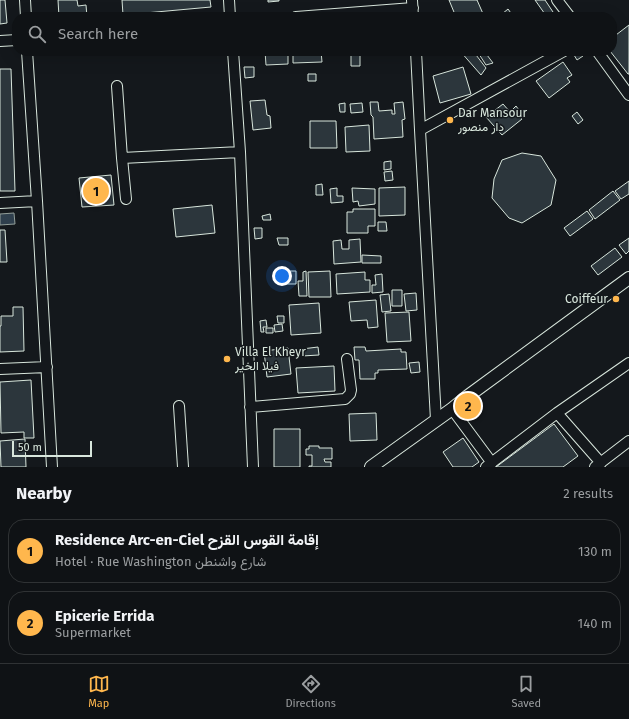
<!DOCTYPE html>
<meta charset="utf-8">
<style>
:root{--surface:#0f1215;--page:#1d2022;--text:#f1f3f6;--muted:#9b9ea0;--line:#2f3234;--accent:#ffb74d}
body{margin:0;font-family:"Fira Sans",Vazirmatn,sans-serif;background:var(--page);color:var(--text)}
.scale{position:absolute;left:12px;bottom:10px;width:80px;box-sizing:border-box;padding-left:4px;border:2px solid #d8e6dc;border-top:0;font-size:11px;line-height:14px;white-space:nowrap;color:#d8e6dc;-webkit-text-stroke:3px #14181c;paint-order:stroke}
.you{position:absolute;left:282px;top:276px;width:14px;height:14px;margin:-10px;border:3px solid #fff;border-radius:50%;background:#1a73e8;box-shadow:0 0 0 6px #1a73e833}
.badge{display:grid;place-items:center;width:26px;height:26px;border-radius:50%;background:var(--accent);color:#111;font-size:13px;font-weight:700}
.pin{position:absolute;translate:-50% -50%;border:2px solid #fff;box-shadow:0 1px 4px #0006}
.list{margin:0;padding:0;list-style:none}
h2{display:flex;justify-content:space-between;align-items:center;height:52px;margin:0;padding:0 16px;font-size:17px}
h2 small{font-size:13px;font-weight:400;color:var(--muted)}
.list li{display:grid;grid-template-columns:26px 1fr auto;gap:12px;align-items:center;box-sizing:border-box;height:64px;margin:0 8px 8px;padding:0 8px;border:1px solid var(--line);border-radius:16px}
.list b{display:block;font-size:15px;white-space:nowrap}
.list p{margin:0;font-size:13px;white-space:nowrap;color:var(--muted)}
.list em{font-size:13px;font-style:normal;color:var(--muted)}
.icon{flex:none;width:22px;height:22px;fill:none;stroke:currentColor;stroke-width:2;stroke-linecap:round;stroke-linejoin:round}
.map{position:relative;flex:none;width:629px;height:467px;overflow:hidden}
.search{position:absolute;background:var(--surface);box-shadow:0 4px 16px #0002;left:12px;right:12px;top:12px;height:44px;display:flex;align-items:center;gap:10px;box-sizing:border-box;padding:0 14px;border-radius:16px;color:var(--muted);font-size:15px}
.sheet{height:196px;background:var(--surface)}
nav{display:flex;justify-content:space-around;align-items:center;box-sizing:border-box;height:56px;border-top:1px solid var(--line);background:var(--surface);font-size:11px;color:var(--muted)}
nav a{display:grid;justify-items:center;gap:2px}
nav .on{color:var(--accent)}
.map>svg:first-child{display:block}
.water{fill:#2f3f4d;stroke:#939e99}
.building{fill:#2c363c;stroke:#d8e6dc}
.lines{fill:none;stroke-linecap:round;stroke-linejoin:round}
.minor-casing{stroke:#d8e6dc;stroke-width:12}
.tertiary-casing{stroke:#d8e6dc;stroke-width:14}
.minor{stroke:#14181c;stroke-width:10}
.tertiary{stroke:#14181c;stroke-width:12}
.poi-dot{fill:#ffb74d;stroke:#14181c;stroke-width:1.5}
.labels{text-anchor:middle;stroke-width:3;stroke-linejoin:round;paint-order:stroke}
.poi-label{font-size:12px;fill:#d8e6dc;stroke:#14181c;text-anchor:start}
</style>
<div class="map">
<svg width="629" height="467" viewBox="0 0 629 467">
<rect width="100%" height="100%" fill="#14181c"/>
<path class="water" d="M14 213 15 224 0 225V214Z"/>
<path class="building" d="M0 0H5L7 23 0 24Z
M58 0H77L78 6 86 5 87 17H59Z
M122 0H210L211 7 123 15Z
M268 0H279V1L268 2Z
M449 0H477L484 16 481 17H456Z
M535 0H545L553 12 547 17Z
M508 9 513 16 511 17H504L502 14Z
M629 25V74H628L610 51H612V38Z
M265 51H288V64L266 65Z
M293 51H321L322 62 293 63Z
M329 51H343V53H329Z
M351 51H360V66H351Z
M460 51H473L486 68 481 75Z
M477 51H484L493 63 486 65Z
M579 51H580L583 56 577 60 574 55Z
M563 62 572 75 567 78 570 82 549 98 536 81Z
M244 67H254V77L245 78Z
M463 67 471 94 440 103 433 76Z
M0 69H11L15 191H0Z
M308 74H316V81H308Z
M265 100 267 115 270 116 271 128 253 130 250 101Z
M370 102H378L379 111 392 110V114H395L394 103 403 102 405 119 402 120 403 137 374 139 373 117 371 115Z
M345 103V112H340L339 104Z
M362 103 363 112 351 113 350 104Z
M503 104 510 112 516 106 521 113 518 115 522 119 502 135 486 117Z
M577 112 583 120 578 124 572 116Z
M310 121H336L337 148H310Z
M369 125 370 151 346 152 345 127Z
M522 153 541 156 556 180 551 205 522 223 509 218 492 198 494 179 502 160Z
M391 161V169L384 170V162Z
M392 171 393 180 385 181 384 172Z
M111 175 114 205 82 207 79 178Z
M629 181V194L621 199 615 191Z
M322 184 323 195H316V185Z
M405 187V215L379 216V188Z
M337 188V196H343V202L331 203 330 189Z
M352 188 375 189V204L359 206 358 201 353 202Z
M613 191 620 200 595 219 589 210Z
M212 205 215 233 176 237 173 209Z
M353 209H375V226H368V233H347V212H353Z
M587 211 593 219 570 236 564 228Z
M270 214 271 220H263L262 216Z
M378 222H386L387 231H378Z
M254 228H262V238L255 239Z
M0 230H5L7 262H0Z
M277 238H288V245H279Z
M629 238V251L626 254 619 245Z
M360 239 361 262 334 264 333 241 341 240 342 249H349V240Z
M615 248 622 257 598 275 591 266Z
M362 255 381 256V263H362Z
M284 271H296V284H285Z
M306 271 307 296H299L298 281H303V272Z
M330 271 331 297H309L308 272Z
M365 272V280H370V292L337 294 336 274Z
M382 274 383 292 372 293V285H376L375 275Z
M392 290H402V306H392Z
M416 293 417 310 406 311 404 294Z
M389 294 391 311 382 312 380 295Z
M376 300 378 327 368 328 367 320 351 321 349 302Z
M319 303 321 333 291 335 289 305Z
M13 307H23L24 351 0 352V326H1V316H13Z
M409 312 411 341 387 342 385 313Z
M277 316H284V323H278Z
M266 320 267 327H263L264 332H261L260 321Z
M282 324 283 331 275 332 274 325Z
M266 328H273V333H266Z
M318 347 319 355 302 356V349Z
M354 347H365L366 351 401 349V352H406L407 369 378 370V373H375V379H360L359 360H355Z
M288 348 291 374 267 377 264 351Z
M419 362 420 372 411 373 409 363Z
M334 366 335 391 298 393 296 368Z
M31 380 34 438H24V432L1 433 0 382Z
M376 413 377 440 350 441 349 414Z
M554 424 578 456 563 467H496Z
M274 429H300V467H274Z
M463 438 479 462 472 467H453L443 452Z
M25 439 26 467H1L0 441Z
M309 446H319V448H332V459H324L325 462H331V467H309V466H312V455H306V449H309Z"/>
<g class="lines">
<defs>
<path id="minor" d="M25 0 26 17
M229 0 230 17
M412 0 413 17
M557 0 570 17
M296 17 413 8
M0 41 17 40
M27 51 37 201 52 467
M233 51 240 152 253 467
M416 51 420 130 436 420
M597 51 629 95
M117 86 122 158
M420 130 564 51
M126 199 122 158 240 152
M0 203 37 201
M0 369 47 367
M179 406 183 467
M250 407 345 399 350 394 351 390 347 359
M452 409 492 463
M557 413 601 463
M486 467 557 413 629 363
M595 467 629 441"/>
<path id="tertiary" d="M371 467 452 409 468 396 629 278"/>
</defs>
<use href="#minor" class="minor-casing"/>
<use href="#tertiary" class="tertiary-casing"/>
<use href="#minor" class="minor"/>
<use href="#tertiary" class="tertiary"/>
</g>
<g class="poi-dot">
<circle cx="450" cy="120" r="4"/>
<circle cx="616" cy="299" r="4"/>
<circle cx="227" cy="359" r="4"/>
</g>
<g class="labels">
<g class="poi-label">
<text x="458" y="117">Dar Mansour<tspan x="458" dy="14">دار منصور</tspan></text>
<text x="608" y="303" text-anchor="end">Coiffeur</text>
<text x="235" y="356">Villa El Kheyr<tspan x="235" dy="14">فيلا الخير</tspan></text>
</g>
</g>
</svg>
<div class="scale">50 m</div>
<div class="you"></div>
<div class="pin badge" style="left:96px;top:191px">1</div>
<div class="pin badge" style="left:468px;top:406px">2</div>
<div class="search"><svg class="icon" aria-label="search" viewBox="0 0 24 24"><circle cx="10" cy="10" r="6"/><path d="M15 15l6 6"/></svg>Search here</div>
</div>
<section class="sheet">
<h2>Nearby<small>2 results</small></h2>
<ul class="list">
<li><span class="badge">1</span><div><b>Residence Arc-en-Ciel إقامة القوس القزح</b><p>Hotel · Rue Washington شارع واشنطن</p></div><em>130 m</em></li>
<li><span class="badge">2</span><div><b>Epicerie Errida</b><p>Supermarket</p></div><em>140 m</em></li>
</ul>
</section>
<nav>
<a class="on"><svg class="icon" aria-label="map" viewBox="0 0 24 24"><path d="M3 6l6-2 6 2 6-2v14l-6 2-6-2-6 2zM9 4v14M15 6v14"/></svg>Map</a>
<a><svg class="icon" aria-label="directions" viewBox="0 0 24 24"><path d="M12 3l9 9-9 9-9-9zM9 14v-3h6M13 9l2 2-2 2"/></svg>Directions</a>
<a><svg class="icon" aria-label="saved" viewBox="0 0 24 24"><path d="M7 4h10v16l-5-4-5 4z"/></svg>Saved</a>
</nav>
